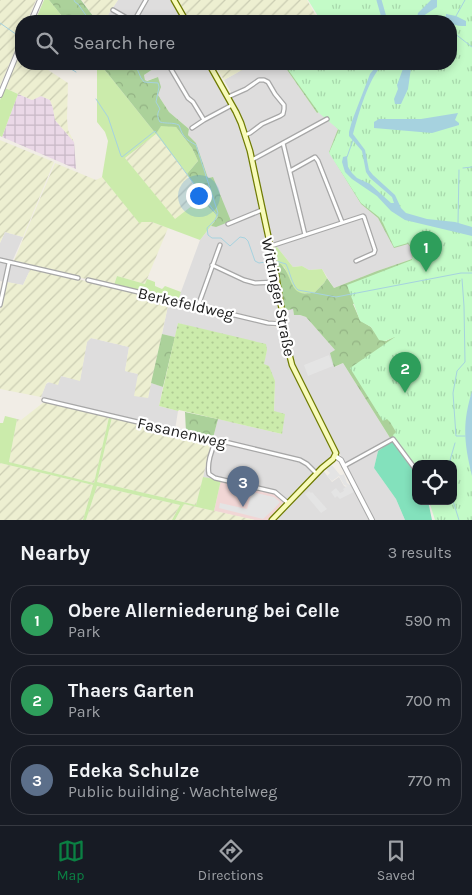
<!DOCTYPE html>
<meta charset="utf-8">
<style>
:root{--surface:#171b24;--page:#242831;--text:#f1f3f6;--muted:#9ea1a6;--line:#363941;--accent:#0b8043}
body{margin:0;font-family:Karla,sans-serif;background:var(--page);color:var(--text)}
.controls{position:absolute;right:15px;bottom:15px;display:grid;overflow:hidden;border-radius:10px;box-shadow:0 2px 8px #0003}
.controls button{width:45px;height:45px;display:grid;place-items:center;padding:0;border:0;border-bottom:1px solid var(--line);background:var(--surface);color:var(--text);font:25px sans-serif}
.you{position:absolute;left:198px;top:195px;width:18px;height:18px;margin:-12px;border:4px solid #fff;border-radius:50%;background:#1a73e8;box-shadow:0 0 0 8px #1a73e833}
.badge{display:grid;place-items:center;width:32px;height:32px;border-radius:50%;background:var(--accent);color:#fff;font-size:16px;font-weight:700}
.pin{position:absolute;translate:-50% -41px;filter:drop-shadow(0 1px 2px #0008)}
.pin::after{content:'';position:absolute;top:26px;width:18px;height:15px;background:inherit;clip-path:polygon(0 0,100% 0,50% 100%)}
.list{margin:0;padding:0;list-style:none}
h2{display:flex;justify-content:space-between;align-items:center;height:65px;margin:0;padding:0 20px;font-size:21px}
h2 small{font-size:16px;font-weight:400;color:var(--muted)}
.list li{display:grid;grid-template-columns:32px 1fr auto;gap:15px;align-items:center;box-sizing:border-box;height:70px;margin:0 10px 10px;padding:0 10px;border:1px solid var(--line);border-radius:20px}
.list b{display:block;font-size:19px;white-space:nowrap}
.list p{margin:0;font-size:16px;white-space:nowrap;color:var(--muted)}
.list em{font-size:16px;font-style:normal;color:var(--muted)}
.icon{flex:none;width:28px;height:28px;fill:none;stroke:currentColor;stroke-width:2;stroke-linecap:round;stroke-linejoin:round}
.map{position:relative;flex:none;width:472px;height:520px;overflow:hidden}
.search{position:absolute;background:var(--surface);box-shadow:0 2px 8px #0003;left:15px;right:15px;top:15px;height:55px;display:flex;align-items:center;gap:12px;box-sizing:border-box;padding:0 18px;border-radius:20px;color:var(--muted);font-size:19px}
.sheet{height:305px;background:var(--surface)}
nav{display:flex;justify-content:space-around;align-items:center;box-sizing:border-box;height:70px;border-top:1px solid var(--line);background:var(--surface);font-size:14px;color:var(--muted)}
nav a{display:grid;justify-items:center;gap:2px}
nav .on{color:var(--accent)}
.map>svg:first-child{display:block}
.residential{fill:#dedddd}
.commercial{fill:#f1d6d5}
.industrial{fill:url(#industrial-grid)}
.farmland{fill:url(#farmland-furrows)}
.grass{fill:#cbebab}
.forest{fill:url(#forest-crowns);fill-rule:evenodd}
.park{fill:url(#park-tufts)}
.garden{fill:url(#garden-dots)}
.pitch{fill:#83e1bc}
.parking{fill:#e4e4e4}
.water{fill:#a6d2df}
.lines{fill:none;stroke-linecap:round;stroke-linejoin:round}
.stream{stroke:#a6d2df;stroke-width:1}
.river{stroke:#a6d2df;stroke-width:5}
.minor-casing{stroke:#a7a7a7;stroke-width:5.5}
.tertiary-casing{stroke:#a7a7a7;stroke-width:6}
.secondary-casing{stroke:#6f7b03;stroke-width:7}
.minor{stroke:#fff;stroke-width:3}
.tertiary{stroke:#fff;stroke-width:4}
.secondary{stroke:#f8fbba;stroke-width:4.5}
.labels{text-anchor:middle;stroke-width:4.5;stroke-linejoin:round;paint-order:stroke}
.street-label{font-size:16px;fill:#202020;stroke:#fff}
</style>
<div class="map">
<svg width="472" height="520" viewBox="0 0 472 520">
<defs>
<pattern id="industrial-grid" width="8" height="8" patternUnits="userSpaceOnUse" patternTransform="scale(1.25)"><rect width="8" height="8" fill="#ead8e7"/><path d="M0 4h8M4 0v8" fill="none" stroke="#c8b9c6"/></pattern>
<pattern id="farmland-furrows" width="10" height="10" patternUnits="userSpaceOnUse" patternTransform="scale(1.25)"><rect width="10" height="10" fill="#edefd1"/><path d="M-1 1l2-2M0 10L10 0M9 11l2-2" fill="none" stroke="#cbcdb3"/></pattern>
<pattern id="forest-crowns" width="20" height="18" patternUnits="userSpaceOnUse" patternTransform="scale(1.25)"><rect width="20" height="18" fill="#abd19a"/><path d="M2 6a3 3 0 1 1 6 0M12 15a3 3 0 1 1 6 0" fill="none" stroke="#93b384"/></pattern>
<pattern id="park-tufts" width="24" height="20" patternUnits="userSpaceOnUse" patternTransform="scale(1.25)"><rect width="24" height="20" fill="#c3fbc7"/><path d="M3 7l-1-3M5 7V3M7 7l1-3M15 17l-1-3M17 17v-4M19 17l1-3" fill="none" stroke="#a7d7ab"/></pattern>
<pattern id="garden-dots" width="8" height="8" patternUnits="userSpaceOnUse" patternTransform="scale(1.25)"><rect width="8" height="8" fill="#cbebab"/><path d="M2 2h.1M6 6h.1" fill="none" stroke="#aec993" stroke-width="1.8" stroke-linecap="round"/></pattern>
</defs>
<rect width="100%" height="100%" fill="#f1ede6"/>
<path class="residential" d="M118 0H171L183 21H104Z
M152 64H207L238 120 245 143 268 247 280 318 278 320H269L178 300 200 240 211 226 216 227 212 177 208 178 196 143 188 135 189 129 169 112 158 95V77L146 81 145 80 144 75 153 69Z
M253 64H283L317 113 326 108 338 130 329 152 361 204 378 218 382 223 408 243 411 248 412 259 377 271 334 288 322 269 309 270 302 266 293 267 277 247 272 248 255 162 249 138 240 114 229 93 231 92 224 80Z
M5 232 23 237 11 264 31 268 23 285 0 281V243Z
M169 301 278 328 282 332 289 364 334 454 316 470 284 502 276 495 203 477 218 419 282 434 274 412 275 381 263 364 267 350 178 323 175 337 162 334Z
M293 309 294 315H300L306 317 335 350V367L343 363 392 441 378 451 374 468 396 499 405 520H374L297 371 291 355 284 311Z
M91 338 129 347 125 371 138 374 148 398 151 383 163 387 159 406 178 411 175 430 41 397 46 384 61 376 80 380 87 341Z
M322 469 332 482 339 477 344 486 346 487 351 485 369 520H278L279 517Z"/>
<path class="commercial" d="M221 480 270 492 276 495 284 502 268 520H255L214 511Z"/>
<path class="industrial" d="M18 94 32 100 41 96 50 100 53 108 55 120 74 142 76 169 2 137Z"/>
<path class="farmland" d="M0 0H36L27 21H21V36L0 86Z
M82 0H118L104 21H99L93 16Z
M178 0H307L319 21H190Z
M21 52V64H39L68 83 67 118 68 130 74 142 55 120 53 108 50 100 41 96 32 100 5 88Z
M214 64H253L224 80Z
M156 134 187 174 202 198 175 220 125 158Z
M0 140 54 162 23 237 5 232 0 243Z
M55 163 96 180 102 177 140 223 141 222H152L168 228 145 284 117 276 114 285 13 263Z
M31 268 169 301 148 398 134 396 138 374 125 371 129 347 91 338 87 342 80 381 61 376 58 385 48 382 46 384 41 397 0 389V310L7 282 23 285Z
M44 402 109 417 94 483 9 462 17 419 21 420Z
M112 417 212 441 196 505 97 482Z
M0 463 93 485 83 520H0Z
M97 486 180 505 172 520H86Z
M184 504 255 520H175Z"/>
<path class="grass" d="M44 0H49L66 21H35Z
M97 64H100L156 134 161 125 176 127 192 148 198 161 187 174 156 134 125 158 175 219 202 198 206 204 218 217 200 240 152 222H141L140 224 102 177 108 141 105 132 97 122Z
M5 88 18 94 2 137 0 136V100Z
M277 247 293 267 302 266 309 270 322 269 327 278 324 283 314 293C310 293 304 294 300 293 291 290 289 275 284 267L276 264 272 248Z
M117 276 145 284 147 279 155 282V286L162 289 165 286 181 292 178 301 114 285Z
M5 416 17 419 9 462 94 483 109 417H112L97 482 196 505 203 477 221 480 214 511 184 504 175 520H172L180 505 97 486 86 520H83L93 485 0 463V423H3Z"/>
<path class="forest" d="M49 0H81L93 16 99 21H66Z
M100 64H152L153 69 144 75 145 80 147 81 158 77 161 87 158 95 169 112 189 129 188 135 196 143 208 178 213 177 231 221 216 227 211 226 218 217 206 204 187 174 198 161 192 148 176 127 161 126 156 134Z
M283 64H378L370 74 349 132V136L342 162 345 172 352 179 377 196 391 211 405 220 472 236V376L464 404 461 437 459 439 451 437 448 441 439 427 427 430 412 442V448L422 464H416V465L396 442 392 441 343 363 334 367 330 353 335 350 306 317 300 315H294L293 309 284 311 276 264 279 263C291 271 289 289 301 293 304 294 310 293 314 293L324 283 327 278 334 288 377 271 412 259 411 248 408 244 394 248 378 218 361 204 329 152 338 129 327 118 329 114 326 108 317 113ZM446 283 451 286C454 299 453 307 468 308V326L466 328V364L464 366 443 360 435 352 416 353 397 335 386 341 380 339 371 327 360 320 353 304Z
M162 334 175 337 163 387 151 383Z
M185 412 218 419 213 438 186 432Z"/>
<path class="park" d="M308 0H472V520H435L429 501H453V464H416V465L396 442 393 435 396 432 390 422 387 419 383 421 350 368 395 337 385 341 379 340 371 327 360 321 347 285 412 260 413 249 408 243 394 247 383 223 379 217 361 203 329 153 339 130 319 113 284 64H451V21H321Z"/>
<path class="garden" d="M178 323 266 344 267 350 264 364 269 366 275 381 274 411 285 414 282 434 179 410 178 411 159 406Z"/>
<path class="pitch" d="M392 441 416 474V501H428L432 520H405L396 499 374 468 378 451Z"/>
<path class="parking" d="M329 355 333 366 308 376 304 365Z
M331 464 340 475H342L344 474 347 483 350 485 354 492 340 499 337 496 335 498 331 492 336 488 340 493 344 491 343 489 347 486 344 485 339 476 332 481 327 476 330 473 325 468Z
M309 491 311 493 312 492 327 509 321 513 305 494Z
M252 492 274 497 280 502 274 509 263 519 219 508 220 503 247 509Z"/>
<path class="water" d="M431 0H437V7L423 16 425 21H412L414 18H417L418 13Z
M446 14 456 16 466 21V26C461 26 456 26 451 23V21H447L443 18 446 16Z
M378 64H383C368 79 359 113 353 134L365 150 369 170 373 175 395 195 401 208 406 213 427 219 455 222 472 227V236L405 220 391 211 377 196 352 179 345 172 342 162 343 157 347 156 348 167 352 173 357 178 370 184 391 203H394L392 197 370 178 366 172 362 151 349 136V132L352 121 370 74Z
M404 66 411 68 408 89 401 104H395L394 99 398 89 397 85Z
M458 113 455 120 459 123V125L432 133 374 128V122L379 119H421Z
M472 391V476C464 443 462 424 472 391Z"/>
<g class="lines">
<path class="stream" d="M74 0 75 2 78 4 90 21
M456 16 465 0
M0 23 20 37
M452 24 451 28 454 33 472 47
M63 64 76 72
M135 64 141 78 144 82 158 83 159 87 156 102 160 109C157 113 157 117 160 122 167 124 172 122 179 125 183 137 185 139 196 145L218 213 215 220 207 228 208 235 212 238H221L230 246 240 237 245 238 248 241 255 261 259 263 272 261
M96 99 108 117 121 156 122 157 155 131 217 215
M347 157 353 140
M463 168 472 167
M458 224 459 170
M276 261 286 264C290 272 292 285 298 290L336 297 461 273H472
M462 279 464 306 465 362 457 371 453 393 456 436H465
M449 464 455 443
M453 501 459 520"/>
<path class="river" d="M379 0 385 21"/>
<defs>
<path id="minor" d="M113 10 132 21
M134 21 146 0
M168 64 188 98 193 102 204 120 232 105
M228 97 246 89 259 80H264L268 82 275 94 284 105V109L283 114 280 116 262 124 250 133 245 135
M192 128 204 120
M283 143 305 235
M252 160 327 119
M290 171 315 157 318 161 342 222
M228 224 262 210
M271 246 363 216 364 217 375 250 374 253 356 261
M0 260 78 278
M212 265 244 280 255 283 277 282
M88 280 268 323 283 324
M0 305 9 263
M198 306 220 245
M44 400 210 439 216 442 221 441 300 460 307 464 316 473
M216 442C211 450 207 464 209 474L215 478 275 492 288 503
M344 466 393 439 416 470"/>
<path id="tertiary" d="M31 21 40 0
M0 95 21 44
M335 456 341 460 372 520"/>
<path id="secondary" d="M174 0 186 21
M209 64 236 112 241 123 250 151 274 263 289 353 292 365 336 453 333 459 322 468 272 520"/>
</defs>
<use href="#minor" class="minor-casing"/>
<use href="#tertiary" class="tertiary-casing"/>
<use href="#secondary" class="secondary-casing"/>
<use href="#minor" class="minor"/>
<use href="#tertiary" class="tertiary"/>
<use href="#secondary" class="secondary"/>
</g>
<g class="labels">
<g class="street-label">
<text transform="translate(279 297) rotate(79)" y="6">Wittinger Straße</text>
<text transform="translate(186 303) rotate(13)" y="6">Berkefeldweg</text>
<text transform="translate(182 432) rotate(13)" y="6">Fasanenweg</text>
</g>
</g>
</svg>
<div class="controls">
<button><svg class="icon" aria-label="locate" viewBox="0 0 24 24"><circle cx="12" cy="12" r="6"/><path d="M12 2v4M12 18v4M2 12h4M18 12h4"/></svg></button>
</div>
<div class="you"></div>
<div class="pin badge" style="left:426px;top:272px;background:#2e9e5b">1</div>
<div class="pin badge" style="left:405px;top:393px;background:#2e9e5b">2</div>
<div class="pin badge" style="left:243px;top:507px;background:#5c6f8a">3</div>
<div class="search"><svg class="icon" aria-label="search" viewBox="0 0 24 24"><circle cx="10" cy="10" r="6"/><path d="M15 15l6 6"/></svg>Search here</div>
</div>
<section class="sheet">
<h2>Nearby<small>3 results</small></h2>
<ul class="list">
<li><span class="badge" style="background:#2e9e5b">1</span><div><b>Obere Allerniederung bei Celle</b><p>Park</p></div><em>590 m</em></li>
<li><span class="badge" style="background:#2e9e5b">2</span><div><b>Thaers Garten</b><p>Park</p></div><em>700 m</em></li>
<li><span class="badge" style="background:#5c6f8a">3</span><div><b>Edeka Schulze</b><p>Public building · Wachtelweg</p></div><em>770 m</em></li>
</ul>
</section>
<nav>
<a class="on"><svg class="icon" aria-label="map" viewBox="0 0 24 24"><path d="M3 6l6-2 6 2 6-2v14l-6 2-6-2-6 2zM9 4v14M15 6v14"/></svg>Map</a>
<a><svg class="icon" aria-label="directions" viewBox="0 0 24 24"><path d="M12 3l9 9-9 9-9-9zM9 14v-3h6M13 9l2 2-2 2"/></svg>Directions</a>
<a><svg class="icon" aria-label="saved" viewBox="0 0 24 24"><path d="M7 4h10v16l-5-4-5 4z"/></svg>Saved</a>
</nav>
